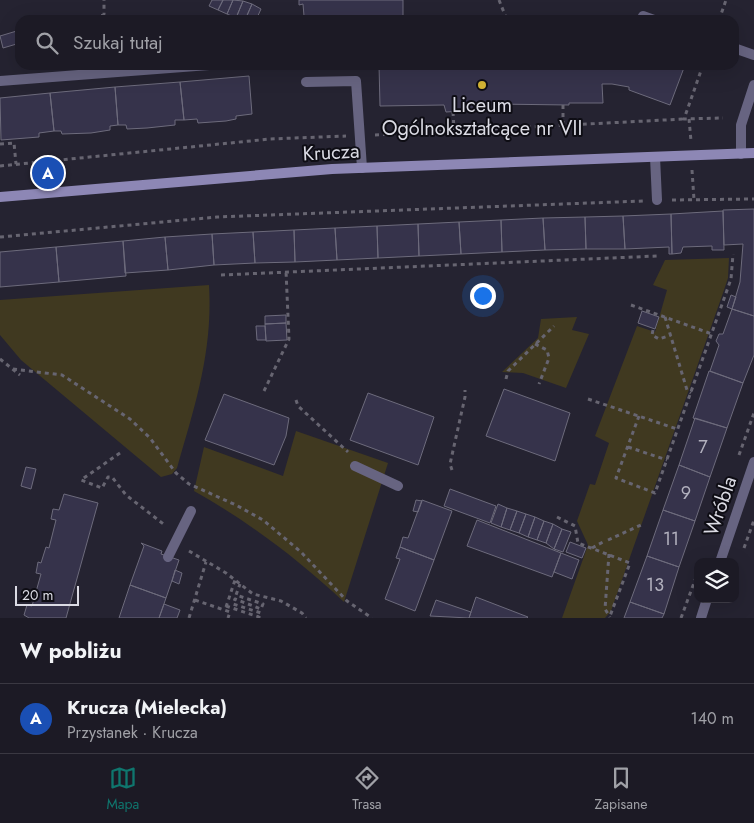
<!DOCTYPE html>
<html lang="pl">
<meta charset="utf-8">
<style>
:root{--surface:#1c1a25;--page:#25232d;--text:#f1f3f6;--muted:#a0a1a7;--line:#3a3842;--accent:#0f766e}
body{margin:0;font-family:Jost,sans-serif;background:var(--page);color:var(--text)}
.controls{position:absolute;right:15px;bottom:15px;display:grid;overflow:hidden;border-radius:10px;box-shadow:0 5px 20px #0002}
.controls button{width:45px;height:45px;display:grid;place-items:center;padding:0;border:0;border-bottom:1px solid var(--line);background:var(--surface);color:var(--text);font:25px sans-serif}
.scale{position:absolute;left:15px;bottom:12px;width:64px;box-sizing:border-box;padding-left:5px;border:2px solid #dbdbe4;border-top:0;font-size:14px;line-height:18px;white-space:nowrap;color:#dbdbe4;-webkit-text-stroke:4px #0e0d14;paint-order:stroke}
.you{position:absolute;left:482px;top:295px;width:18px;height:18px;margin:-12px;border:4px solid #fff;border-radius:50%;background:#1a73e8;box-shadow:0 0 0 8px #1a73e833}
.badge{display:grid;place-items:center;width:32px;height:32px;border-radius:50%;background:var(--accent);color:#fff;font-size:16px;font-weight:700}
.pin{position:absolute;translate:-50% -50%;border:2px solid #fff;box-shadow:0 1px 5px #0006}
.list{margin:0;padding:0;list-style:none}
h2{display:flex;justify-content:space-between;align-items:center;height:65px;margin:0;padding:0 20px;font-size:21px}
h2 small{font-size:16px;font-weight:400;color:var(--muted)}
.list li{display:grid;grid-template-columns:32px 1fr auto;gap:15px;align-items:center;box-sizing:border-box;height:70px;padding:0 20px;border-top:1px solid var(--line)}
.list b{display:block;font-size:19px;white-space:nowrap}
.list p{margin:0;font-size:16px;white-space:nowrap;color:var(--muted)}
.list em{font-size:16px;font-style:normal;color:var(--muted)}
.icon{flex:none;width:28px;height:28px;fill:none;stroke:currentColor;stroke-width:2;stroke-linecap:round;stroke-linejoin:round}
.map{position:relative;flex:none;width:754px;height:618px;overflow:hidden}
.search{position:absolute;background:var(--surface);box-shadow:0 5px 20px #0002;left:15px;right:15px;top:15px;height:55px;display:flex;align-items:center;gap:12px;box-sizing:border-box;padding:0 18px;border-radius:15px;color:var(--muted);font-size:19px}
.sheet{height:135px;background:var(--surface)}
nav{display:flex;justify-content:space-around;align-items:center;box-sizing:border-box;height:70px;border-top:1px solid var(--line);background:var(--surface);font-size:14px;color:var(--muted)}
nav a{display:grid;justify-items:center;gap:2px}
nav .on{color:var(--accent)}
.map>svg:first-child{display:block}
.green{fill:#403920}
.building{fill:#36334b;stroke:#6d6b7c}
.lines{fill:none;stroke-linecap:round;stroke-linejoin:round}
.path{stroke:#676571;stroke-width:3;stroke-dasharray:4 4;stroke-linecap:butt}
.lane{stroke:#676481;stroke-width:10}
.street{stroke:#676481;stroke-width:10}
.secondary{stroke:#8d87b5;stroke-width:10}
.poi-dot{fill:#d5b534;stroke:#0e0d14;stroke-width:2}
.labels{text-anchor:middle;stroke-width:4;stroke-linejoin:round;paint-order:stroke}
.number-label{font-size:18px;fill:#b2b1be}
.poi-label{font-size:20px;fill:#dbdbe4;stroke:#0e0d14}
.street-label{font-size:20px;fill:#dbdbe4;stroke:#0e0d14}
</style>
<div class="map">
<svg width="754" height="618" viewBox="0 0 754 618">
<rect width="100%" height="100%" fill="#252331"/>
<path class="green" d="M729 258 728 278 723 293 611 611 605 618H562L588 545 577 521 590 484 595 485 609 443 595 436 637 326 655 332 667 290 653 285 665 260Z
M209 285C213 351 195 406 177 468L172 474 161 477 21 360 0 335V300Z
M577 317 572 330 589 334 566 388 523 373 502 372 538 338 541 319Z
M296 431 388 463 344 602C298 559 249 522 194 491L204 447 283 476Z"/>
<path class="building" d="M212 0H223L218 10 209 6Z
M223 0H233L227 14 218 10Z
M233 0 243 1 236 18 227 14Z
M299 0H403V20H315V16H304L303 4 299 5Z
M243 1 252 4 245 20H239L236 18Z
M252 4 261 9 256 20H245Z
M20 30V43L3 48 0 36Z
M379 65H685L670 105 629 90V87L612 84H602L603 103H569V105L493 104V109L446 112 444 105 380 106Z
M249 76 252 114 236 116V119L226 121 198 123 197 119 184 120 180 82Z
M180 82 184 120H175V125L147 128 127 129 126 125H118L115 87Z
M115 87 118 125 110 126V130L91 133 62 134 61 131H54L50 93Z
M50 93 54 131 39 133V137L1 140 0 98Z
M754 209V316L732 309 740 282 743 244 724 245 723 210Z
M723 211 724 250H712V246L683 247 681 253 672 254 671 214Z
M671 214 672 254H669V247L625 249 623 216Z
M623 216 625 249H586L585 217Z
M585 217 586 249 545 250 543 218Z
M543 218 545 250 502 252 501 220Z
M501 220 502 252 461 254 459 222Z
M459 222 461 254 419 256 418 224Z
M418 224 419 256 378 258 377 226Z
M377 226 378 258 337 260 335 228Z
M335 228 337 260 295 262 294 230Z
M294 230 295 262 255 263 253 232Z
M253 232 255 263 214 265 212 234Z
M212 234 214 265 168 270 165 237Z
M165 237 168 270 125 273 123 241Z
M123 241 126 276 59 282 56 247Z
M56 247 59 282 0 287V252Z
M731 295 736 297 732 309 727 307Z
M732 309 754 316V355L743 383 710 371 719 345 716 341 719 334H723Z
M642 311 659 317 655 329 638 323Z
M286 315V323L265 324V316Z
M286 323 287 340 266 341 265 324Z
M256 326H265L266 340H257Z
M709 371 743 383 727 428 693 418Z
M504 389 570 413 555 461 486 436Z
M368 393 434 417 418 465 350 440Z
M224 394 289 418 286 436 274 465 205 440Z
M695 418 727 428 710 477 679 465Z
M679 465 710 477 695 521 663 510Z
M26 467 36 469 31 489 21 486Z
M450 489 496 506 490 523 444 506Z
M64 494 98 503 66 618H29L24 615 27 605 32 606 41 574 36 573 38 562 41 563 46 547 49 548 56 520 51 519 53 509 59 510Z
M416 500 422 501 418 512 413 511Z
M422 500 452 511 434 560 400 547 403 537 408 538Z
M498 504 507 508 501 527 491 523Z
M507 508 517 511 510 530 501 527Z
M663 510 695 521 679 567 647 556Z
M517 511 526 514 519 533 510 530Z
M526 514 535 517 528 537 519 533Z
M535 517 544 521 537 540 528 537Z
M477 520 561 553 552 577 467 546Z
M544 521 553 524 546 543 537 540Z
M553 524 562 529 554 549 546 543Z
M562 529 571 532 563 552 554 549Z
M570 542 586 548 582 558 566 552Z
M141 543 162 551 161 554 179 560 166 598 130 585 144 546Z
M400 547 434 560 415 611 385 599 400 559 396 558Z
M561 553 579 560 572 579 554 572Z
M647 556 679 567 664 614 630 602Z
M175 570 182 573 179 584 172 581Z
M130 585 166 598 159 618H119Z
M476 597 528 617 527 618H469Z
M436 600 471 612 469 618 430 616Z
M630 602 664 614 662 618H624Z
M164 604 180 610 177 618H159Z"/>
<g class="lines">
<path class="path" d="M499 0 507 20
M95 20 104 14V0
M719 20 726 0
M703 65 684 119 723 118
M563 105V125
M453 112 454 130
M689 119 691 141
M375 135 684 119
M0 144 14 143 16 164
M0 166 270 139 346 136
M692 170 694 200
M672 200 754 199
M0 237 217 217 643 201
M221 275 657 256
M631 305 712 334
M665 317 687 390 691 393
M653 330 652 335 659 339 671 335
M535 344 547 350 549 358 539 384
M0 359 20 375
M13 369 62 375 130 419 150 438 176 473 189 484 236 505 263 520 301 552 347 601 372 618
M506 379 508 371 554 326
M264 391 289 339 286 271
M588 399 677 429
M296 400 298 406 348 452
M639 416 616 478 655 493 731 279 733 254
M628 447 667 460
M120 453 81 480 102 488 108 477H112L126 495 166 526
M739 455 754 413
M452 470 450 464 465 397V390
M557 517 575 526 578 543 630 563 610 616
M608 540 643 524
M592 548 603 542
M744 548 754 520
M189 551 226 573 253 594 281 601 302 613 306 618
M609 554 605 609 610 617
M195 600 230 612 228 618
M226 606 259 617 261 613 233 604 235 599 261 609 263 604 236 595 240 584
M226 607 235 580
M189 618 206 562
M681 618 698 572"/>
<path class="lane" d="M643 16 654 20
M734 48 754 55
M0 81 209 65
M306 82 356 81 362 168
M655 157 657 200
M355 466 398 486
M168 557 191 511"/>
<path class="street" d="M741 154V125L754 85
M720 562 754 462
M701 618 707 599"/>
<path class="secondary" d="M0 197 332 169 754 153"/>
</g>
<circle class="poi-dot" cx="482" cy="85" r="5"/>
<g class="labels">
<g class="number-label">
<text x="703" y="453">7</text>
<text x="686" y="499">9</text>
<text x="671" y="545">11</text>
<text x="655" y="591">13</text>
</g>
<g class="poi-label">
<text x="482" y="112">Liceum<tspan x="482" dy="23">Ogólnokształcące nr VII</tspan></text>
</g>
<g class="street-label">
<text transform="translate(331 152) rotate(-3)" y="7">Krucza</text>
<text transform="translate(720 506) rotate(-71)" y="7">Wróbla</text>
</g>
</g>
</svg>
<div class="controls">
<button><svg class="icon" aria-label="layers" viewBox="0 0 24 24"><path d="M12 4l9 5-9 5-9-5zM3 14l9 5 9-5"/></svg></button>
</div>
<div class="scale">20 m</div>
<div class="you"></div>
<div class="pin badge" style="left:48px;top:173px;background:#1a4fb4">A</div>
<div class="search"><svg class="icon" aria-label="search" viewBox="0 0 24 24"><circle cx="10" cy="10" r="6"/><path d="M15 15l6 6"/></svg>Szukaj tutaj</div>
</div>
<section class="sheet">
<h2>W pobliżu<small></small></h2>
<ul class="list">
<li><span class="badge" style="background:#1a4fb4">A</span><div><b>Krucza (Mielecka)</b><p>Przystanek · Krucza</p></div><em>140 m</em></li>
</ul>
</section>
<nav>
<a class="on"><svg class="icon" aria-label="map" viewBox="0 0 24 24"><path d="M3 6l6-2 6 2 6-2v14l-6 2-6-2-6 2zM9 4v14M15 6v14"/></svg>Mapa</a>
<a><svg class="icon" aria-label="directions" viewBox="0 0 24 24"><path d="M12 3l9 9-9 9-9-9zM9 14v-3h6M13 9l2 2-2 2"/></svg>Trasa</a>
<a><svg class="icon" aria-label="saved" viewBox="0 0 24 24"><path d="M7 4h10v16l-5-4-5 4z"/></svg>Zapisane</a>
</nav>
